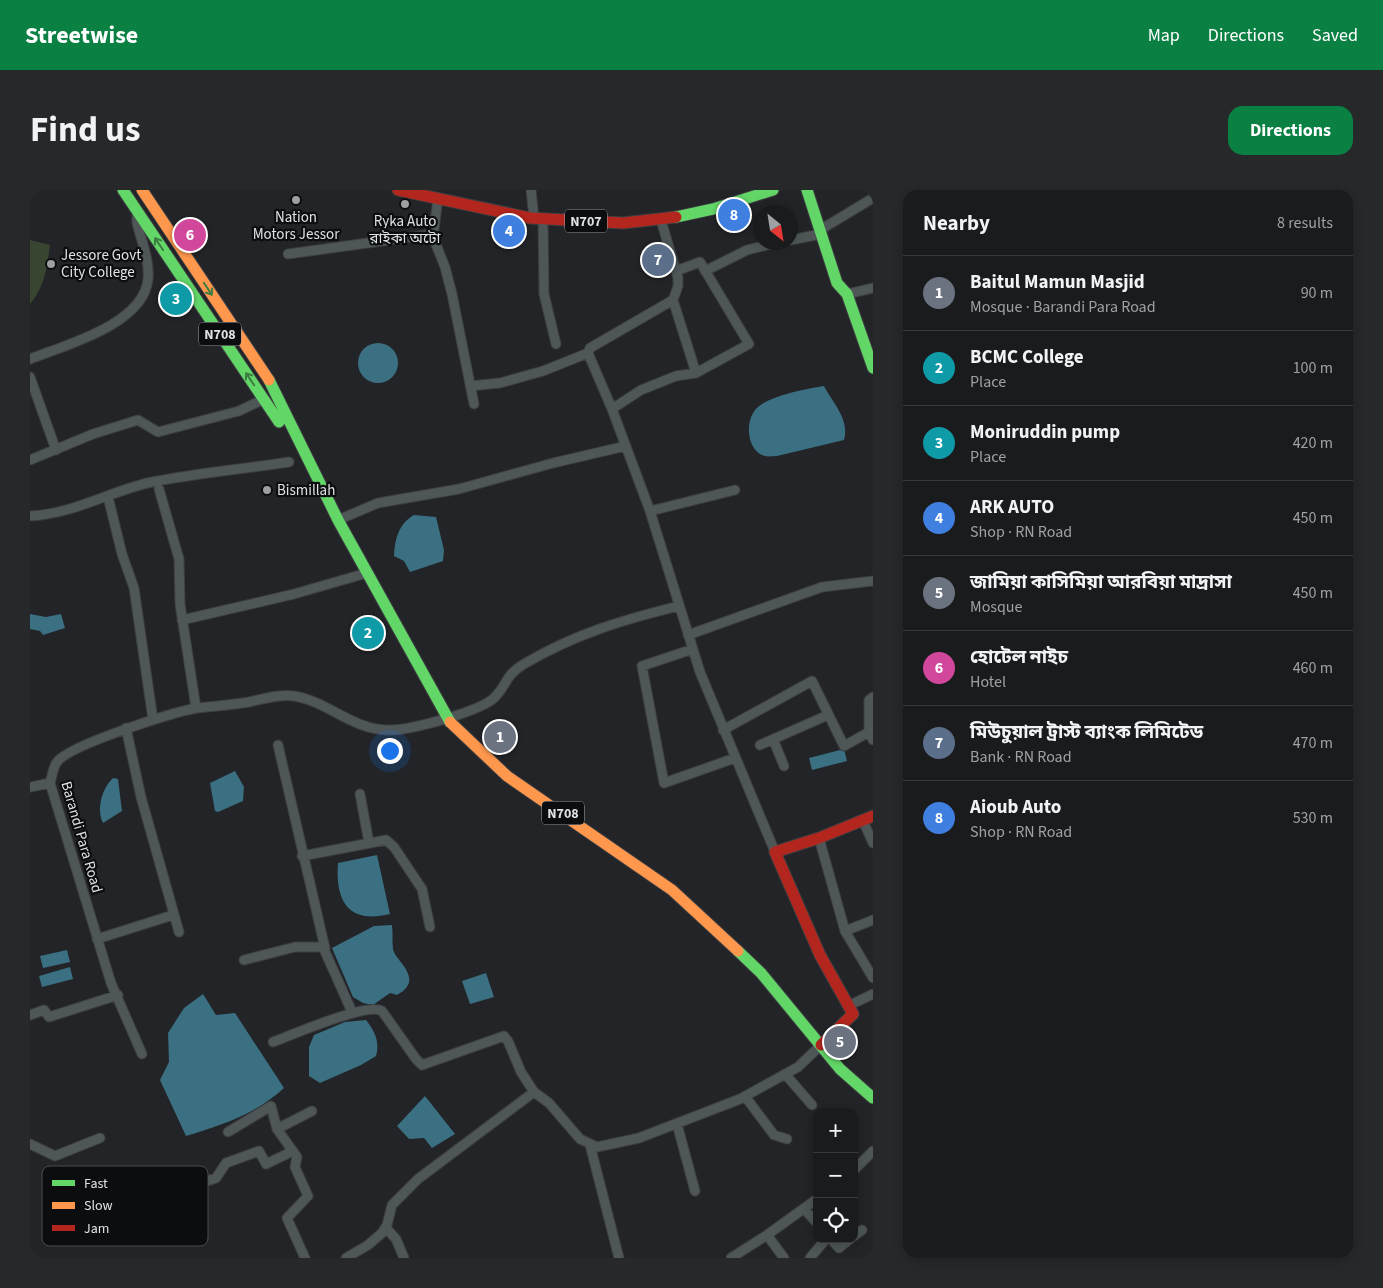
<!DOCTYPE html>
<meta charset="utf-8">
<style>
:root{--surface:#1a1b1d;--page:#27282a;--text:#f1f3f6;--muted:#9fa1a4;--line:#38393b;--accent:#0b8043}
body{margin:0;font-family:"Source Sans 3","Noto Sans Bengali",sans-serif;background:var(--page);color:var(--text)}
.controls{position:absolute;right:15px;bottom:15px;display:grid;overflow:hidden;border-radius:10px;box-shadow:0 2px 12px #0003}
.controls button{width:45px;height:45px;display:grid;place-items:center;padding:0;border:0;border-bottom:1px solid var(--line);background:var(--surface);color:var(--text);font:25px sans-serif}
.compass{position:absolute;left:723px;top:15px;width:45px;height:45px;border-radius:50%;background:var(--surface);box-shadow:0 2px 12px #0003;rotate:150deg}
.you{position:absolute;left:359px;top:560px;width:18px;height:18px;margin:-12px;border:4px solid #fff;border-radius:50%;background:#1a73e8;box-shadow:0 0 0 8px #1a73e833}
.badge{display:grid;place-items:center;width:32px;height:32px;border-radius:50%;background:var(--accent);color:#fff;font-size:16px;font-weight:700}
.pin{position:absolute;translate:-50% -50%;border:2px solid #fff;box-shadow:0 1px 5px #0006}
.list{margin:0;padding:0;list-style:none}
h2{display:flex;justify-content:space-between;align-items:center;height:65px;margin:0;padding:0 20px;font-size:21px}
h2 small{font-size:16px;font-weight:400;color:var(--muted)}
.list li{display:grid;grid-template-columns:32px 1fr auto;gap:15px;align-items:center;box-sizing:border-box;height:75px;padding:0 20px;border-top:1px solid var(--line)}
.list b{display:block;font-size:19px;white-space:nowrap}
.list p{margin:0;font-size:16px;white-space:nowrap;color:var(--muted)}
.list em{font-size:16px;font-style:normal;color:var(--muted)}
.icon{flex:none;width:28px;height:28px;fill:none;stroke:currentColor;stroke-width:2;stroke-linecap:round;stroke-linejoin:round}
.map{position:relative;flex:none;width:843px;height:1068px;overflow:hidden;border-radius:15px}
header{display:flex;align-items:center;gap:30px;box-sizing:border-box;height:70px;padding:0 25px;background:var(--accent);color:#fff}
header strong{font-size:24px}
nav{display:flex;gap:28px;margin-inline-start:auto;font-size:18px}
.intro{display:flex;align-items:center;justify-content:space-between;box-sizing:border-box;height:120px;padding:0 30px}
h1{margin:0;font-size:35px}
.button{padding:12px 22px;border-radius:15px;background:var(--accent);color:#fff;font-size:18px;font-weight:700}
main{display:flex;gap:30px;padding:0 30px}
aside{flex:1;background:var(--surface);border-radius:15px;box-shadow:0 2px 12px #0003}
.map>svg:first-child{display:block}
.green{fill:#374531}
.water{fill:#3b6f82}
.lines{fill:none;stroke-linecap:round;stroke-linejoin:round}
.street-casing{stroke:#3d3e41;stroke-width:11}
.fast-casing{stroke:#3d3e41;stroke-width:13}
.slow-casing{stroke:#3d3e41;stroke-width:13}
.jam-casing{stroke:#3d3e41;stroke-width:13}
.street{stroke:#4e5657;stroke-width:9}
.fast{stroke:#63d668;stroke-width:11}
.slow{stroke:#ff974d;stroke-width:11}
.jam{stroke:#b3261e;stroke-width:11}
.oneway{stroke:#3b7c40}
.poi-dot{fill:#9d9fa2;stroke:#0b0d0f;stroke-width:2}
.labels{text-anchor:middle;stroke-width:4.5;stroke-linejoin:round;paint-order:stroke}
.shield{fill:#0b0d0f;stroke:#9fa1a5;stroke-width:1}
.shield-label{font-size:14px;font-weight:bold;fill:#dfe1e5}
.poi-label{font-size:15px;fill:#dfe1e5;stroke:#0b0d0f}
.street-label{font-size:15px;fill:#dfe1e5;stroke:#0b0d0f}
.key{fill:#0b0d0f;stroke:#4b4d4f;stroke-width:1}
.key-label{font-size:14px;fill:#dfe1e5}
</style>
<header>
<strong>Streetwise</strong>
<nav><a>Map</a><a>Directions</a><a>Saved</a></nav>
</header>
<div class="intro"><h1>Find us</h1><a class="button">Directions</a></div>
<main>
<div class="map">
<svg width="843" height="1068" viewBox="0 0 843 1068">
<rect width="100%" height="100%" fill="#222427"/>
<path class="green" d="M0 50 20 55C17 77 15 96 0 114Z"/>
<path class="water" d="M328 173a20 20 0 1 1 40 0a20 20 0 1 1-40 0Z
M794 196C803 213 820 230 814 250L747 266C743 266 738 267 735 266 716 261 714 229 728 217 742 205 776 199 794 196Z
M384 325 406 327 414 360 413 371 380 382 374 371 364 366C365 350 368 334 384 325Z
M0 424 16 427 31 424 35 438 13 445 10 441 0 439Z
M814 559 817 571 782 580 779 568Z
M205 581 214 597 213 611 188 622 185 621 180 593Z
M83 588 88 589 92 621 73 633C66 620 72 598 83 588Z
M347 665 360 724C319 734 305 712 308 673Z
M362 735C363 743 362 751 363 759 365 771 396 789 367 805L360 803 343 815 333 813 323 807 302 758 344 736Z
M37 760 40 772 13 778 10 766Z
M40 777 43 789 12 797 9 786Z
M456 783 464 807 440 814 432 791Z
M173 804 186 825 205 823 254 898C226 924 192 935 156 946L130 890 139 872 138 843 154 818Z
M336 830C345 842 350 851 346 866L331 875 290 893 279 886V857L284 845 315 832Z
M395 906 425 944 402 958 394 948 379 949 367 936Z"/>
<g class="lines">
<defs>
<path id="street" d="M501 0 504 28
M408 8 403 47 415 77 422 104 444 214
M513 29 514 104 526 154
M631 30 648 88V96L643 110 560 158 558 163 582 219 620 321 670 482 745 662
M790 40 843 8
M761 50 791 44
M258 64 403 44
M675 81 717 60 749 52
M817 104 843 98
M643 110 666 183
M0 169C36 155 114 134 118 89 120 71 111 50 107 33V25
M0 187 26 260
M440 196 470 193 513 181 558 163
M582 219 611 200 646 186 666 183 719 154 670 72 646 81
M0 270 63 244 108 230 128 242 209 221 234 209
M129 299 149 369 150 414 166 518
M78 307 92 364 104 398 123 530
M620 321 705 300
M0 326C44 324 80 301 122 292 167 283 213 279 259 272
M308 330 348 313 429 299 523 273 596 256
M152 430 264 404 337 383
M658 445 792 397 843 391
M663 459 612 476 634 593 705 568
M96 538 111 607 149 742
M693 540 782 491 814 556 839 542 843 550
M839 542V510L843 507
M743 549 754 576
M248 555 295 758
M730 555 798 525
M0 597 20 593
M330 604 339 653
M833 631 843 653
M789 648 815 741 843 788
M272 666 356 650 364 657 392 699 400 737
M815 741 843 730
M67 749 143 725
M214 770 265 757H293L322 822
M818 816 843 804
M0 825 14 820 19 827 88 805
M243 852C262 845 337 812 352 821L386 869 392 875 474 846 478 851 491 882 504 902 519 913 550 949 567 957 609 948 710 909 768 877 791 855
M112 864 81 793 20 593C22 587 23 577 27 572 39 555 144 522 167 518 184 516 202 515 219 512 234 509 248 504 264 506 297 511 323 540 358 540 379 541 452 521 465 507 478 494 474 486 494 474 545 444 592 430 649 416
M755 884 782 915
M717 909 744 945 757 949
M647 934 665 1001
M198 942 241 916 247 939
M0 954 25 966 70 948
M560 955 589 1068
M824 980 843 961
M171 993 186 988 196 973 229 961 236 974 263 961
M774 1019 787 1033
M356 1038 366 1049 374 1068
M737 1045 754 1068
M824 1046 832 1040
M801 1049 809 1058 820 1049
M275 1068 257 1028 278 1006 265 977 267 967 247 939 282 921
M316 1068 338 1055 352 1043 357 1035 362 1015 388 989 504 902
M701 1068 737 1045 787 1009
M780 1068 796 1049"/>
<path id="fast" d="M93 0 249 232
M777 0 807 93 817 104 843 178
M646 27 683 19 743 0
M239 190 308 330 420 532
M708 761 731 783 810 879 843 908"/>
<path id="slow" d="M112 0 239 190
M420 532 477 586 642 700 708 761"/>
<path id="jam" d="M368 0 500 28 593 33 646 27
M791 855 823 824 790 765 745 662 789 648 843 626"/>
</defs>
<use href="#street" class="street-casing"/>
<use href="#fast" class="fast-casing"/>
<use href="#slow" class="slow-casing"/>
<use href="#jam" class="jam-casing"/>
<use href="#street" class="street"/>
<use href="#fast" class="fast"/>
<use href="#slow" class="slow"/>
<use href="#jam" class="jam"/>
</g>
<defs><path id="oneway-shaft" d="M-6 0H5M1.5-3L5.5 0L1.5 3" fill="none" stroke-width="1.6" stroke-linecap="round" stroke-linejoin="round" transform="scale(1.25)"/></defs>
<g class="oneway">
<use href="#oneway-shaft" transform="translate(129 54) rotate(-124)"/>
<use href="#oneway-shaft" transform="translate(178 99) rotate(56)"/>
<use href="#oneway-shaft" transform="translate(220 189) rotate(-124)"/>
</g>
<g class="poi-dot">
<circle cx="266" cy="10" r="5"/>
<circle cx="375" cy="14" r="5"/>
<circle cx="21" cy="74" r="5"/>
<circle cx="237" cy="300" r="5"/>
</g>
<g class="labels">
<g class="shield">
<rect x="535" y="19.5" width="42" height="23" rx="4"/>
<rect x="169" y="132.5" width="42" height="23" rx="4"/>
<rect x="512" y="611.5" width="42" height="23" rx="4"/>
</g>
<g class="shield-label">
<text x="556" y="36">N707</text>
<text x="190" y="149">N708</text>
<text x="533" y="628">N708</text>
</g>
<g class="poi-label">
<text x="266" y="32">Nation<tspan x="266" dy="17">Motors Jessor</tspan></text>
<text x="375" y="36">Ryka Auto<tspan x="375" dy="17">রাইকা অটো</tspan></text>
<text x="31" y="70" text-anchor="start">Jessore Govt<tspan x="31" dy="17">City College</tspan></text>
<text x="247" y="305" text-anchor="start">Bismillah</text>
</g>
<g class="street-label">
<text transform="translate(52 647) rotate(74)" y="5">Barandi Para Road</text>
</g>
</g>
<rect x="12" y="976" width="166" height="80" rx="8" class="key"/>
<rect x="22" y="990" width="23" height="6" fill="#63d668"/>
<rect x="22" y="1012" width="23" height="7" fill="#ff974d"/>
<rect x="22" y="1035" width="23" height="6" fill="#b3261e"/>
<g class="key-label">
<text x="54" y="998">Fast</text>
<text x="54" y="1020">Slow</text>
<text x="54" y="1043">Jam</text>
</g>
</svg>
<div class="controls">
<button>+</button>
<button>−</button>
<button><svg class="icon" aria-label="locate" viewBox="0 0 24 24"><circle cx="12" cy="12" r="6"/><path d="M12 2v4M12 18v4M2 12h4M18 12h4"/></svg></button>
</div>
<svg class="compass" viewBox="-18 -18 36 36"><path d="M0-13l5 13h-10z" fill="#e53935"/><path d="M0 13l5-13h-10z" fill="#9fa1a4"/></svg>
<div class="you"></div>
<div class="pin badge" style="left:470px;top:547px;background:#6b7280">1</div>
<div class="pin badge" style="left:338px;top:443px;background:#0f9aa8">2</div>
<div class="pin badge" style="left:146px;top:109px;background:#0f9aa8">3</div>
<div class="pin badge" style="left:479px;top:41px;background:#3f7fe0">4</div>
<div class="pin badge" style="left:810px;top:852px;background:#6b7280">5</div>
<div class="pin badge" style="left:160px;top:45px;background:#d1479c">6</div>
<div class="pin badge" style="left:628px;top:70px;background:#5c6f8a">7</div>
<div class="pin badge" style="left:704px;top:25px;background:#3f7fe0">8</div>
</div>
<aside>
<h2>Nearby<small>8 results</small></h2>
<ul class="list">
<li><span class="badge" style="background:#6b7280">1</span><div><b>Baitul Mamun Masjid</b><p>Mosque · Barandi Para Road</p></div><em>90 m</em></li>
<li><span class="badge" style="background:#0f9aa8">2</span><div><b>BCMC College</b><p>Place</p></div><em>100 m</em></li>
<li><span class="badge" style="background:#0f9aa8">3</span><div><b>Moniruddin pump</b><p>Place</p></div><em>420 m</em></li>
<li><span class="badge" style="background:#3f7fe0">4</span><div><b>ARK AUTO</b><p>Shop · RN Road</p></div><em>450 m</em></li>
<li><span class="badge" style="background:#6b7280">5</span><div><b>জামিয়া কাসিমিয়া আরবিয়া মাদ্রাসা</b><p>Mosque</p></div><em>450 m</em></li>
<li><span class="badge" style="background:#d1479c">6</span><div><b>হোটেল নাইচ</b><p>Hotel</p></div><em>460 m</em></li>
<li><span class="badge" style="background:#5c6f8a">7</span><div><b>মিউচুয়াল ট্রাস্ট ব্যাংক লিমিটেড</b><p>Bank · RN Road</p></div><em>470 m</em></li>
<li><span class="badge" style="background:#3f7fe0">8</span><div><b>Aioub Auto</b><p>Shop · RN Road</p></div><em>530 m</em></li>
</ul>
</aside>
</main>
